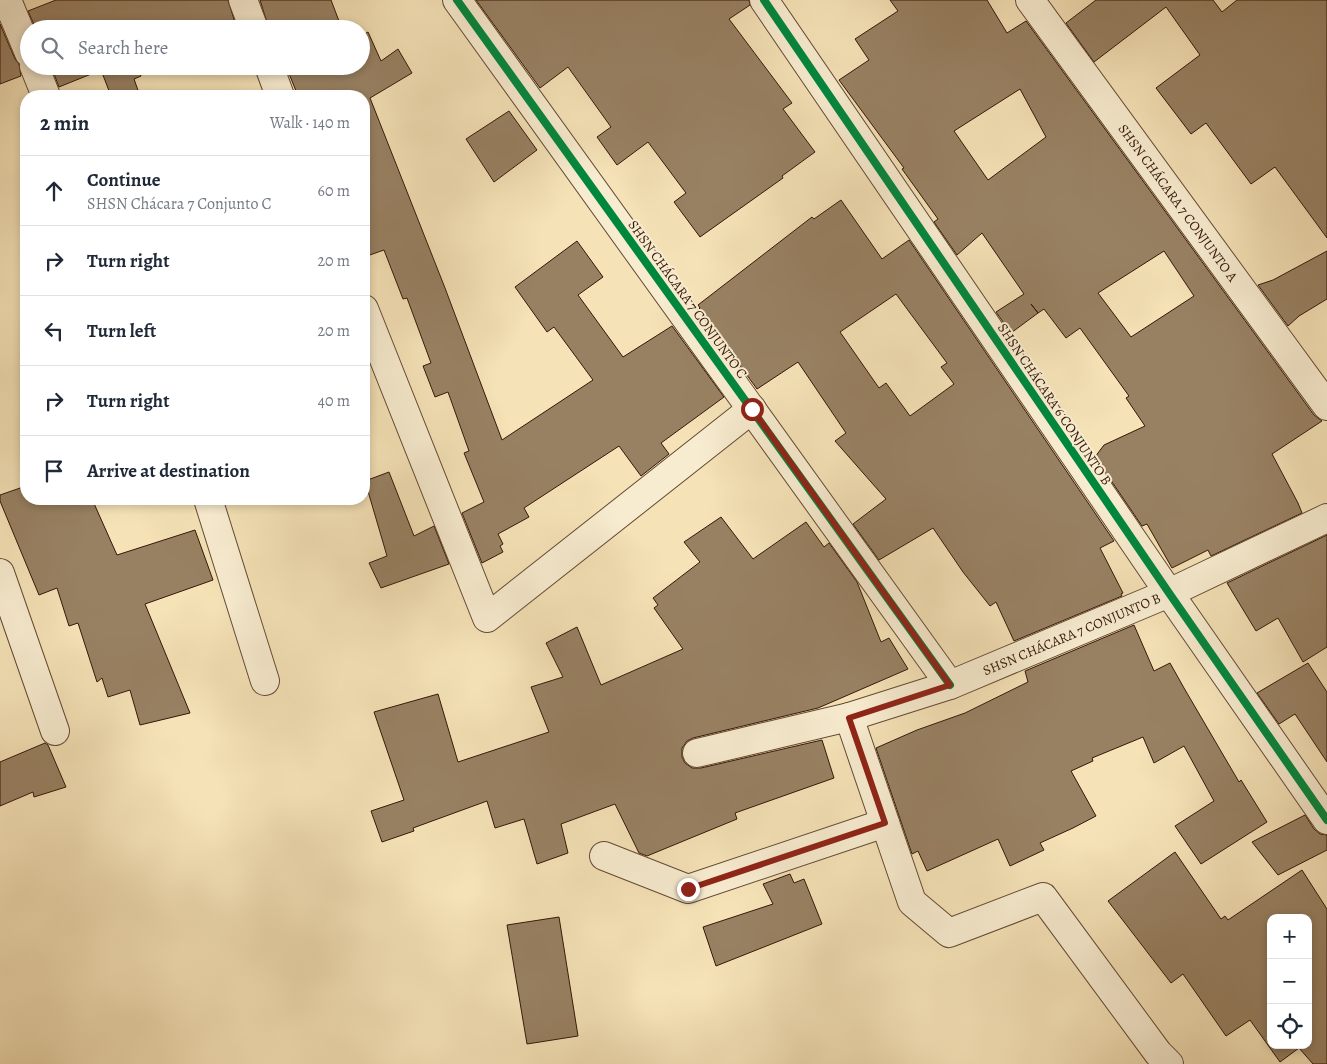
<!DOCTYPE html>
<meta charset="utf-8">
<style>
:root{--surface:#fff;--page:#f6f6f7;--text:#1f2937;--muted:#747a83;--line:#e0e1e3}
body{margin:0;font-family:Alegreya,serif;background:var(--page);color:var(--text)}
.controls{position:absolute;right:15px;bottom:15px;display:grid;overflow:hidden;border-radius:10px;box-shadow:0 2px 8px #0003}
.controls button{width:45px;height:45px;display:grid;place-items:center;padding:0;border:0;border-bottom:1px solid var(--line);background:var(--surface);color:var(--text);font:25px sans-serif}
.stop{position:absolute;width:15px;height:15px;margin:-11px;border:4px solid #8f2418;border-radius:50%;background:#fff}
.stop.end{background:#8f2418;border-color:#fff;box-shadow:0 1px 5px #0008}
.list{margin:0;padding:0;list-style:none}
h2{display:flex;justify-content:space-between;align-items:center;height:65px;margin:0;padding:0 20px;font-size:21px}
h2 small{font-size:16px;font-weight:400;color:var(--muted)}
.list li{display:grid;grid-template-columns:32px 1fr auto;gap:15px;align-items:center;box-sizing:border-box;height:70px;padding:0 20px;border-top:1px solid var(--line)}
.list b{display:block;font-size:19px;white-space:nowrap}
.list p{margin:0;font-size:16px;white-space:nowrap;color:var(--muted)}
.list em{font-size:16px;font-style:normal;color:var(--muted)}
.icon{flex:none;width:28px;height:28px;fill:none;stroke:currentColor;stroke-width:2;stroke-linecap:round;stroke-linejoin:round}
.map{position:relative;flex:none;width:1327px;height:1064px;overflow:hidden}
.search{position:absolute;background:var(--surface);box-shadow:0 2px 8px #0003;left:20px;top:20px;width:350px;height:55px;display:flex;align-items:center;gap:12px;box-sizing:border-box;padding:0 18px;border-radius:28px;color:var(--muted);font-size:19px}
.panel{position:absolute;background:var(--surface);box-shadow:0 2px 8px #0003;left:20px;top:90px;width:350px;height:415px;border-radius:20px}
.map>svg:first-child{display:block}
.building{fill:#988163;stroke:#341708;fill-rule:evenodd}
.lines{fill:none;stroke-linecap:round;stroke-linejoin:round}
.minor-casing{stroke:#644a34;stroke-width:30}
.minor{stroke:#f8ecd0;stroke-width:28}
.cycleway-casing{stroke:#f8ecd0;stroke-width:11}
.cycleway{stroke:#00873e;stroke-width:8}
.route{stroke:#8f2418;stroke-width:6}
.labels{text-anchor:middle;stroke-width:4;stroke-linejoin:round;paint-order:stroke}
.street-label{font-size:14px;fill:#341708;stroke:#f8ecd0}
</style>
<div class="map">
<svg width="1327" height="1064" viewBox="0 0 1327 1064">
<rect width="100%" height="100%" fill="#f5e2b7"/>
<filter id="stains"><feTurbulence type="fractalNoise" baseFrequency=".004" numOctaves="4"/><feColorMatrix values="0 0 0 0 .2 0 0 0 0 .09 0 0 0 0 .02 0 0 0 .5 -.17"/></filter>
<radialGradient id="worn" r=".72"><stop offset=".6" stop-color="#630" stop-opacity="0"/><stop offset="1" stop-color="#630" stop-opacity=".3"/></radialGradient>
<path class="building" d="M56 0H228L237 29H36L28 11Z
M260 0H331L342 29H269Z
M476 0H749L750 5 729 19 792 103 783 109 815 152 782 176 783 178 700 237 674 202 686 193 648 142 617 165 597 137 611 127 568 67 540 88Z
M890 0H987L1007 33 1026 21 1314 415 1322 421 1272 454 1298 503 1302 513 1211 556 1208 550 1172 568 1147 524 1142 526 1095 457 1104 445 1145 426 1126 398 1129 396 1080 328 1066 338 1044 309 1038 313 1031 304 1038 313 1011 333 996 312 1024 294 982 233 957 255 934 222 938 219 902 169 904 168 839 80 869 60 855 39 898 11ZM1020 89 1046 137 988 180 954 131ZM1164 251 1194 296 1131 337 1098 293Z
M1096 0H1213L1222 12 1237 0H1327V238L1275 167 1251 184 1206 123 1191 134 1156 88 1200 55 1166 7 1094 62 1066 23Z
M0 24 15 59 19 64 21 76 0 84Z
M368 32 381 61 398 49 412 73 370 98 445 288 502 440 593 380 554 327 547 332 515 287 577 241 603 277 578 295 623 357 672 326 724 397 661 443 669 454 641 476 619 446 524 508 529 517 498 534 503 544 500 546 503 552 482 563 462 513 484 502 464 453 469 451 448 392 435 397 423 366 431 363 407 298 403 299 384 250 364 257V96H298L286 66H361V36Z
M51 66H137L141 76 134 79 140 96H111L101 70 59 87Z
M509 111 537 150 494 182 466 139Z
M841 200 882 259 909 240 1114 541 1100 548 1123 593 1121 594 1122 596 1014 641 996 602 990 606 963 572 933 528 879 560 853 524 886 499 835 441 846 433 798 362 757 389 699 309 700 308 698 305 812 217 814 219ZM896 294 947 363 941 367 954 384 910 416 886 383 879 388 840 332Z
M1327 251V299L1299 316 1288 326 1258 285 1273 280Z
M389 472 414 536 434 526 449 564 381 588 369 563 387 556 365 481Z
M26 486V499H92L117 555 195 530 213 580 145 604 190 713 140 725 130 690 108 697 102 678 97 682 78 623 69 626 57 588 39 595 0 501V495Z
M721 517 753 559 806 522 824 547 829 543 857 582 881 642 889 638 908 669 818 708 693 738 687 741 682 748V757L685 763 692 768H701L822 740 834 778 735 813 737 819 647 856 639 853 615 804 561 824 568 853 537 864 524 819 495 828 487 801 413 828 414 831 382 842 371 811 404 800 374 712 438 694 458 762 549 732 531 687 563 677 546 643 577 627 601 685 683 649 654 608 658 605 653 598 700 562 684 542Z
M1327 535V647L1303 662 1278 618 1256 631 1227 583Z
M1134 625 1154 671 1170 663 1184 688 1239 782 1241 780 1267 822 1201 864 1175 826 1214 801 1184 746 1154 763 1143 737 1092 758 1093 761 1071 771 1096 816 1073 828 1040 843 1044 850 1010 866 998 839 927 871 918 851 912 854 876 748 917 730 965 713 1028 682 1025 671Z
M1308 663 1327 692V762L1295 714 1279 724 1257 693Z
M45 743 48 745 66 787 34 797 33 792 0 806V762Z
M1305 815 1314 829 1320 834 1327 835V850L1278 875 1252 842Z
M1175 852 1221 919 1225 916 1228 920 1302 870 1327 909V1064H1313L1299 1048 1280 1062 1250 1020 1226 1036 1183 974 1171 983 1108 901ZM1271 918H1308V1045H1271Z
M790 874 794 883 804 879 822 924 716 966 703 927 773 904 763 884Z
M559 917 578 1036 527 1044 507 925Z"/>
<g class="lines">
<defs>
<g id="minor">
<path d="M7 0 29 53"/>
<path d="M243 0 254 29"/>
<path d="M457 0 950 685"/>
<path d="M764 0 1169 593 1327 820"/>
<path id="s1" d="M1030 0 1327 406"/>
<path d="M34 66 46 96"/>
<path d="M269 66 280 96"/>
<path d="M364 309 487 618 752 409"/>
<path d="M208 499 265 681"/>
<path d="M0 573 55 731"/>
<path d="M849 717 912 902 949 933 1043 897 1158 1053 1169 1064"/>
<path id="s2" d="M697 753 849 717 950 685 1169 593 1327 518"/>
<path d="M604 856 688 889 885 823"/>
</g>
</defs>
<use href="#minor" class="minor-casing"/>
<use href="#minor" class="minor"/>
<defs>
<path id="cycleway" d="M457 0 950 685
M764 0 1169 593 1327 820"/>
</defs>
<use href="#cycleway" class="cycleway-casing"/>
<use href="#cycleway" class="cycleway"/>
</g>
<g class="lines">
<path class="route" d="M688 889 885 823 849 718 950 685 752 409"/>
</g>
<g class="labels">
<g class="street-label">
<text dy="5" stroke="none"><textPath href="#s1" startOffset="251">SHSN CHÁCARA 7 CONJUNTO A</textPath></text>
<text transform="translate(688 299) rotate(54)" y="5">SHSN CHÁCARA 7 CONJUNTO C</text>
<text transform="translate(1055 404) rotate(56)" y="5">SHSN CHÁCARA 6 CONJUNTO B</text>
<text dy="5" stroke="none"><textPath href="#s2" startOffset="394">SHSN CHÁCARA 7 CONJUNTO B</textPath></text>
</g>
</g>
<rect width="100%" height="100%" filter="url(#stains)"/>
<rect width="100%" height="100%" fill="url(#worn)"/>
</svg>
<div class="controls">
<button>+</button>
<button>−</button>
<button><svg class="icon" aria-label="locate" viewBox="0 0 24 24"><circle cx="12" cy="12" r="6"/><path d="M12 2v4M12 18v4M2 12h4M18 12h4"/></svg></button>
</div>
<div class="stop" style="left:752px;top:409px"></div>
<div class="stop end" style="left:688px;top:889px"></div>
<div class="search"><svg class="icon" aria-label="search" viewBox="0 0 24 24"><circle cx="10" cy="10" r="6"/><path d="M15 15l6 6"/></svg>Search here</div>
<section class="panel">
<h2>2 min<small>Walk · 140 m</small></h2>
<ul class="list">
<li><svg class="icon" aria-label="ahead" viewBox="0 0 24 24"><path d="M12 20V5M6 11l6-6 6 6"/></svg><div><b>Continue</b><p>SHSN Chácara 7 Conjunto C</p></div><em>60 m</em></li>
<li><svg class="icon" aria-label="right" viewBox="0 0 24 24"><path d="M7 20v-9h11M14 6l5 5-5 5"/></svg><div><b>Turn right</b></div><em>20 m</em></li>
<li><svg class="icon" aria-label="left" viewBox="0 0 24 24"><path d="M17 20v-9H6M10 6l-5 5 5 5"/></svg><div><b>Turn left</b></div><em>20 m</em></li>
<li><svg class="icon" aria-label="right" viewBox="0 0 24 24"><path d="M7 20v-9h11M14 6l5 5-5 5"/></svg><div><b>Turn right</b></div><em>40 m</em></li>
<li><svg class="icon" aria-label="arrive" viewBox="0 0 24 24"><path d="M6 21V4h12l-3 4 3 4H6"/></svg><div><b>Arrive at destination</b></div></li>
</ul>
</section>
</div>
